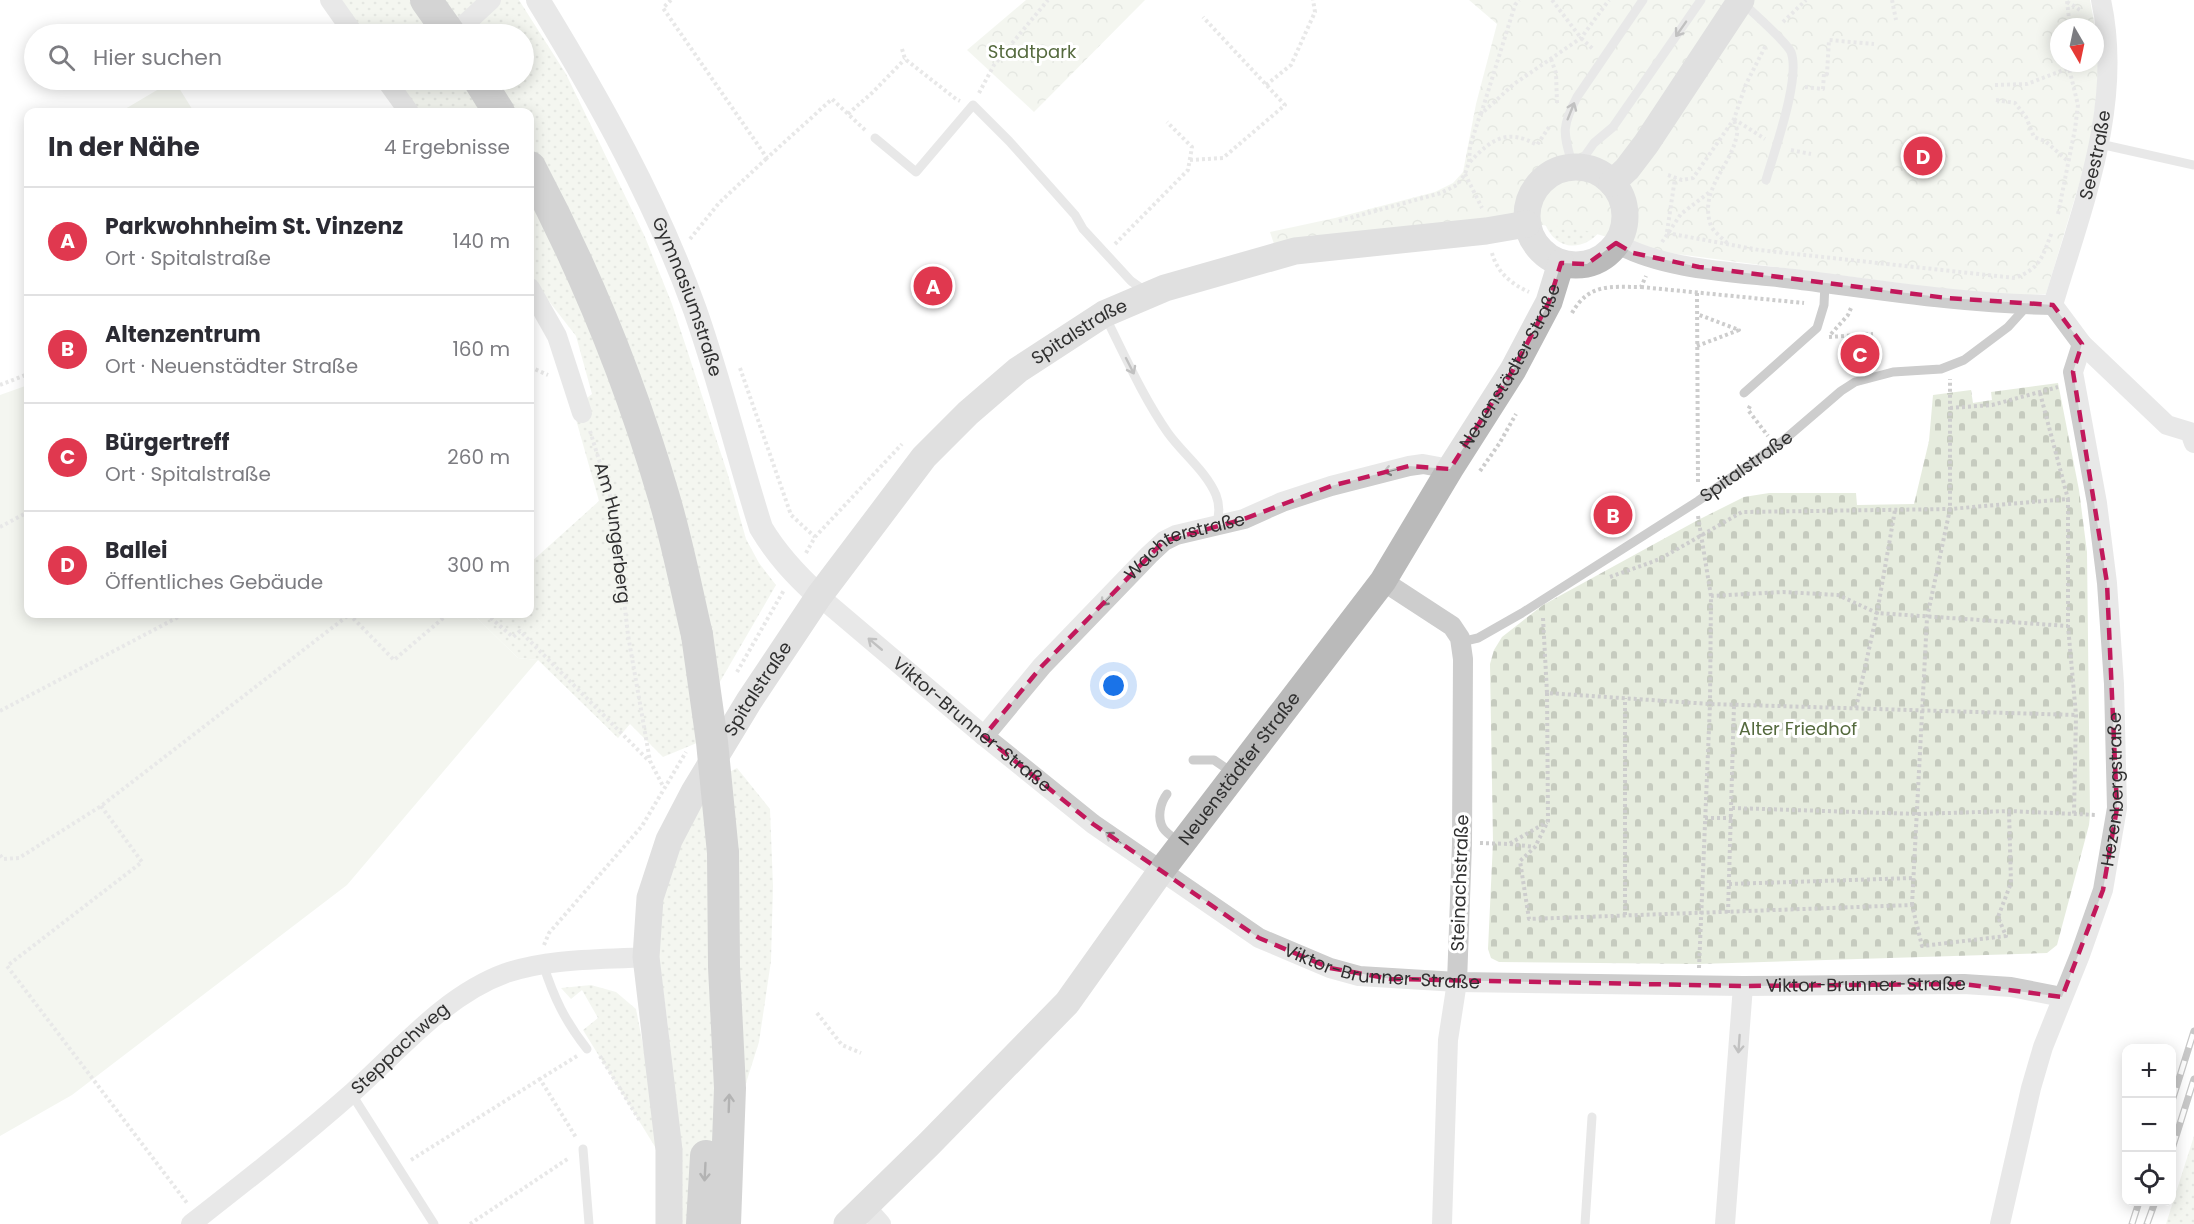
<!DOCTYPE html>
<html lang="de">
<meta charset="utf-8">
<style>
:root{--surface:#fff;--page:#f2f2f3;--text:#2b2b33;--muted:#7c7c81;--line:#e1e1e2;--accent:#e0384f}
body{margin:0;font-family:Poppins,sans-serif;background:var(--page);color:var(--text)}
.controls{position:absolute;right:18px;bottom:18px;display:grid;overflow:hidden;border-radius:12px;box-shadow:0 3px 15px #0003}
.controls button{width:54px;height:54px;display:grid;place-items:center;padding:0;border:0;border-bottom:2px solid var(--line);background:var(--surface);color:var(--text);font:30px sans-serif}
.compass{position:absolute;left:2050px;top:18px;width:54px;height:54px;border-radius:50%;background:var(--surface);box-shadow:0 3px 15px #0003;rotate:171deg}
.you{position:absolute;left:1114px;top:686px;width:21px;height:21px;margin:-15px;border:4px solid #fff;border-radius:50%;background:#1a73e8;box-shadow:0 0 0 9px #1a73e833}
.badge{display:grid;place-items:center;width:39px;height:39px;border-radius:50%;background:var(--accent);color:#fff;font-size:20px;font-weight:700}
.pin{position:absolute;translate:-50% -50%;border:3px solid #fff;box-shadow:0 2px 6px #0006}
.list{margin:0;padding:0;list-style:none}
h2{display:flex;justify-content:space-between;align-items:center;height:78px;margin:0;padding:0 24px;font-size:26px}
h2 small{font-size:20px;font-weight:400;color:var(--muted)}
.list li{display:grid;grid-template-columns:39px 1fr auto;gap:18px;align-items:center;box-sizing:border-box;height:108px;padding:0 24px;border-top:2px solid var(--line)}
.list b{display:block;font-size:22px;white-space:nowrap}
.list p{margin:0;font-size:20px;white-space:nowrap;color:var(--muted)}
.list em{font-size:20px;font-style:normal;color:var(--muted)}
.icon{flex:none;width:33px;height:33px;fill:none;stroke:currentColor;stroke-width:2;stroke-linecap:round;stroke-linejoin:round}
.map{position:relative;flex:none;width:2194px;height:1224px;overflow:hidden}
.search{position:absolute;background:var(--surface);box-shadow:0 3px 15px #0003;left:24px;top:24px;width:510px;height:66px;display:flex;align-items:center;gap:15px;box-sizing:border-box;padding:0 21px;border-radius:33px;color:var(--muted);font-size:22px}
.panel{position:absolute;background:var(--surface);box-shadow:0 3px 15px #0003;left:24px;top:108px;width:510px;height:510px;border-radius:12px}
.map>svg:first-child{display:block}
.grass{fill:url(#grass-dots)}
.cemetery{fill:url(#cemetery-stones)}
.park{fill:url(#park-crowns)}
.garden{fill:#e6ecde}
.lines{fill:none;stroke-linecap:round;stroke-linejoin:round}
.path{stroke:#cdcdcd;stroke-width:4;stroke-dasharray:3 3;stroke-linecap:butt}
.service{stroke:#cdcdcd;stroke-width:9}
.minor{stroke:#cdcdcd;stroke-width:20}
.tertiary{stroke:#cdcdcd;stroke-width:24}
.secondary{stroke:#bababa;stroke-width:27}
.trunk{stroke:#a0a0a0;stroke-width:32}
.rail-casing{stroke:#858585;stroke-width:7}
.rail{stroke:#fff;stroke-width:4.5;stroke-dasharray:14;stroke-linecap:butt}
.trunk-bridge{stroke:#a0a0a0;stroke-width:32}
.oneway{stroke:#777}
.oneway2{stroke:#575757}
.marked{fill:none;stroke:#c2185b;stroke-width:4.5;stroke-dasharray:12 8;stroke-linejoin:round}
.labels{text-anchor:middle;stroke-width:6;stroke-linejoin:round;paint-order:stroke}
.park-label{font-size:18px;fill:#556a3e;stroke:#fff}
.street-label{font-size:18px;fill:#303030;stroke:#fff}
</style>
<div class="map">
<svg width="2194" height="1224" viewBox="0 0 2194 1224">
<defs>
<pattern id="grass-dots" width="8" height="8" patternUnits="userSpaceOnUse" patternTransform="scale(1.5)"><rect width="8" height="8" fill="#e6ecde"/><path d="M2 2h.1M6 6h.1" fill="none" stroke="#c6cbbf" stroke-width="1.8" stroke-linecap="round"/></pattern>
<pattern id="cemetery-stones" width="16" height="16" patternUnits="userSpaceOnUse" patternTransform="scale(1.5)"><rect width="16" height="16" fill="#e6ecde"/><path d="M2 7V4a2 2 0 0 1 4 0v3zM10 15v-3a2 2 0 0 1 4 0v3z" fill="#c6cbbf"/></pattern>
<pattern id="park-crowns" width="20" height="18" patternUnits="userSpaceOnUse" patternTransform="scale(1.5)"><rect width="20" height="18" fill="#e6ecde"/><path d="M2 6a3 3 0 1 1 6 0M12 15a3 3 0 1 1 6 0" fill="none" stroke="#c6cbbf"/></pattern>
</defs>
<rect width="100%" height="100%" fill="#fff"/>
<path class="grass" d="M340 0H519L566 74 645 237 672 304 728 475 746 539 759 563 776 585 710 699 718 778 737 768 770 809 773 886 771 961 759 1042 741 1099 731 1224H675L678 1154 668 1027 658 950V900L704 740 663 757 630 724 618 738 538 660 518 658 473 614H530V563L599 501 573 409 592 394 576 336 530 277V112H417L394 80H524V34H363Z
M1543 217 1602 229C1582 255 1551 250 1543 217Z
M591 985 616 992 636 1009 650 1081 657 1150 583 1030 598 1018 582 990 571 999 561 988Z
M2194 1136V1224H2166Z"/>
<path class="cemetery" d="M2058 383 2079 490 2087 552 2090 815 2089 825 2057 945 2047 953 1699 964 1499 962 1491 958 1488 949 1493 842 1490 664 1494 650 1502 637 1543 605 1698 520 1744 497 1769 493H1856L1857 505 1914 504 1929 441 1933 395 1971 390 1973 403 1992 400 1991 392Z"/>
<path class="park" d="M1026 0H1145L1034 112 967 50Z
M1469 0H2090L2095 27H2059V63H2095V32L2099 75 2090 148 2046 294 2004 297 1654 251 1580 229 1513 222 1274 244 1270 232 1335 218 1435 192 1453 183 1463 172 1476 104 1497 24Z"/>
<path class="garden" d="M174 80 194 112H120Z
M28 385V614H473L518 658 538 660 347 885 72 1095 0 1136V395Z"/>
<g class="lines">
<g class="path">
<path d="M671 0 663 8 767 158 832 99 865 130"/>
<path d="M1552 0 1581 38 1594 50"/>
<path d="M1892 0 1896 20"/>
<path d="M2067 1 2070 27"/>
<path d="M2067 2 2082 11"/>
<path d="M1783 22 1806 0"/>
<path d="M902 49 905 59 956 99 960 101"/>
<path d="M1551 59 1556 73 1557 103"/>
<path d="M1266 85 1291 65 1315 12 1313 0"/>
<path d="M1995 85 2027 84 2069 68"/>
<path d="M1805 87 1823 89 1824 73 1827 74 1829 40 1874 44"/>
<path d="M979 93 994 65 1048 0"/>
<path d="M1996 100 2015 103 2026 117 2034 137 2045 141 2069 162"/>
<path d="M848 114 873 92 905 59"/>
<path d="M1481 114 1515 5 1519 0"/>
<path d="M1734 119 1765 139"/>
<path d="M1791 150 1811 154"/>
<path d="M1190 160 1223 158 1285 105 1203 17"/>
<path d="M1470 162C1491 139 1508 128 1537 145L1549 127"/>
<path d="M1465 174 1482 208"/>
<path d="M1668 175 1682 180 1693 178 1734 119 1746 84 1766 45"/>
<path d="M2058 214 2075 129 2078 105 2069 68 2070 63"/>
<path d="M1339 221 1441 193 1457 185 1465 174 1469 162 1470 146 1480 115 1514 84 1581 38 1609 0"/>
<path d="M1667 232 1675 178"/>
<path d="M1667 233 1759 250 2015 278C2041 268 2042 257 2052 232"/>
<path d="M690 239 719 203 767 158"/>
<path d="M1662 242 1681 214 1711 191"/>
<path d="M1727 243C1722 238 1714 232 1711 226 1698 189 1732 166 1737 134 1738 130 1735 124 1734 120"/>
<path d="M1115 244 1188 170 1192 147 1167 122"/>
<path d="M1492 253C1497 272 1511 284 1529 292"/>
<path d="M1641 287 1804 303"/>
<path d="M1697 293 1698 485"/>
<path d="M1572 313C1589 283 1610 287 1641 287L1646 276"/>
<path d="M1831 334 1848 315 1851 308"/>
<path d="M1829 337 1873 334"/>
<path d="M1697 346 1739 330 1697 314"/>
<path d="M530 367 548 375"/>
<path d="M740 368 791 515 815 537"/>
<path d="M0 385 28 374"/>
<path d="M2040 393 2068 499"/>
<path d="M1750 406 1748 410 1768 436"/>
<path d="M1950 408 1992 405 2058 387"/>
<path id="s1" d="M590 431 613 505 628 635 650 761 663 786"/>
<path d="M1480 471 1499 444 1516 414"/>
<path d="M1698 516 1711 596"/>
<path d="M0 527 28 512"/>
<path d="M806 553 815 537 902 444"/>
<path d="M1610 577 1660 559 1742 512 1950 509 2068 499V626L2076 715 2074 814"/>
<path d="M349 614 394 660 448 614"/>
<path d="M486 614 513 637 520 631 649 761"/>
<path d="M1543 618 1547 693 1710 704 2076 715"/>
<path d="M737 672 784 590"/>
<path d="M1547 693 1548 821 1535 847 1520 861 1529 919 1912 905 1922 946 2006 936 1998 917 2011 883 2009 811"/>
<path d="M1856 708 1877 613 1895 510"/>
<path d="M0 711 184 614"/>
<path d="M101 806 142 862 7 966 187 1203"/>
<path d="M1732 808 1918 814 2009 811 2097 815"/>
<path d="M1705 818H1732"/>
<path d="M1480 843 1509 844 1547 822"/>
<path d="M1510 844 1535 847"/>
<path d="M0 855 3 859 19 858 101 806 350 614"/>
<path d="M1729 884 1913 878"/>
<path d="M1912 905 1927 618 1950 509V379"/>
<path d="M1728 913 1734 705"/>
<path d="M1625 915V698"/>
<path d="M544 945 549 933 642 826 686 752"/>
<path d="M1699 968 1710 704 1711 596 1783 592 1838 595 1877 613 2068 626"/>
<path d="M817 1013 842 1045 861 1053"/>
<path d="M577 1056 540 1079 577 1139"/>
<path d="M600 1056 640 1121"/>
<path d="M411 1160 540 1079"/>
<path d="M470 1224 569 1158"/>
</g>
<g class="service">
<path d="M1742 2C1753 13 1786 41 1791 52 1801 78 1774 152 1766 180"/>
<path d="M875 138 916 172 973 105 1009 141 1075 215 1083 229 1131 281 1145 291"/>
<path d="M2100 144 2194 165"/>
<path d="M1573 167C1564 134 1560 129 1577 97L1643 0"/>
<path d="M1577 167 1594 143 1613 127 1701 0"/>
<path d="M1105 316C1125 356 1143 397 1168 433 1183 454 1206 471 1216 495 1220 505 1219 517 1216 526"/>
<path d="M1744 393 1817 328 1824 305 1825 283"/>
<path id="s2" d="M1461 642 1478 638 1522 613 1698 501 1784 440 1841 391 1855 382 1893 372 1941 369 1964 360 2008 327 2027 306"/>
<path d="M1193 760H1214L1233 773"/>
<path d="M1167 794C1160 803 1157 818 1163 828 1166 833 1174 838 1179 842"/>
<path d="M543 964C554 998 565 1021 587 1049"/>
<path d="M351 1093 434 1224"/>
<path d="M583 1149 589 1224"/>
<path d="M1585 1224 1592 1117"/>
</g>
<g class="minor">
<path d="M330 0 354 34"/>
<path d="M454 34 491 0"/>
<path d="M386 80 409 112"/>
<path d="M1616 243C1666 271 1738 272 1794 279 1880 290 1966 304 2053 305"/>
<path d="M530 288 557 336 582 413"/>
<path id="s3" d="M2053 305C2082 207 2124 104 2101 0"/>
<path d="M2053 305 2082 344 2167 425 2190 432 2194 443"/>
<path d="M1383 581 1452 626 1460 638 1463 659 1462 844 1457 982 1448 1040 1442 1224"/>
<path id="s4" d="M819 596 984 736 1093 824 1259 938 1330 968 1359 976 1457 982 1743 986 1964 984 2011 987 2062 997"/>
<path id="s5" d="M984 736 1042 666 1149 555 1164 541 1176 535 1244 519 1282 502 1331 486 1409 466 1423 464 1450 469"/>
<path d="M866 1207 881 1224"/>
<path id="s6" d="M191 1224C246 1181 301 1138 353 1092 400 1050 445 995 506 973 551 958 599 960 646 957"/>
<path d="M1725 1224 1743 986"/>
<path id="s7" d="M2000 1224 2031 1088 2043 1047 2080 955 2103 890 2117 808 2114 684 2107 583 2097 503 2073 372 2082 344"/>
</g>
<path class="tertiary" id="s8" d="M538 0C598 98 656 201 695 310 720 381 738 456 761 528 777 555 796 575 819 596"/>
<g class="secondary">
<circle cx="1576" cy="216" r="49"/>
<path d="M1612 183 1627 169 1646 144 1741 0"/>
<path id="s9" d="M669 1224V1150L646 957 650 898 669 840 694 792 749 701 819 596 924 457 968 413 1018 370 1104 314 1165 288 1295 251 1486 231 1527 224"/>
<path id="s10" d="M847 1224 929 1144 1067 1003 1161 871 1383 581 1450 469 1513 370 1549 302 1561 263"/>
</g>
<path class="trunk" d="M426 0 450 34
M479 80 499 112
M530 167C585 271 630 381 663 494 677 540 686 588 697 635
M723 853 724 967 730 1088 725 1224
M702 1224 706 1156"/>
<defs>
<path id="rail" d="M2172 1101 2194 1031
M2172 1149 2194 1079
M2132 1224 2139 1202
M2147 1224 2155 1202"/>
</defs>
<use href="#rail" class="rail-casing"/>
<use href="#rail" class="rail"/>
<path class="trunk-bridge" d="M697 635 712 742 723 853"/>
</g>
<defs><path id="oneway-shaft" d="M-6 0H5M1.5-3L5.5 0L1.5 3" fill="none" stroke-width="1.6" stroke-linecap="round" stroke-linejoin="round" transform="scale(1.5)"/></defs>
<g class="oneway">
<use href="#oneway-shaft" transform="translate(1681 29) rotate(125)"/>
<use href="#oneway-shaft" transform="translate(1571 111) rotate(-68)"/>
<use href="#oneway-shaft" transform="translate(1130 366) rotate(63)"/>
<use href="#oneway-shaft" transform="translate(1392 470) rotate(166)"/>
<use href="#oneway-shaft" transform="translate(1107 599) rotate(134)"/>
<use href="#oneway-shaft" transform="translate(875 644) rotate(-140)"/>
<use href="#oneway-shaft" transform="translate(1113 838) rotate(-145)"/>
<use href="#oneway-shaft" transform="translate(1739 1044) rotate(94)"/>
</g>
<g class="oneway2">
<use href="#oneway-shaft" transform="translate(729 1103) rotate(-88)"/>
<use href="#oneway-shaft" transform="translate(705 1172) rotate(93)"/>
</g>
<path d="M0 0H2194V1224H0ZM1616 243 1633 253 1699 267 1947 298 2053 305 2082 344 2073 372 2107 583 2117 808 2103 890 2062 997 1964 984 1743 986 1391 979 1330 968 1259 938 1093 824 984 736 1042 666 1164 541 1244 519 1331 486 1409 466 1450 469 1513 370 1549 302 1561 263 1587 264Z" fill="#fff" fill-opacity=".55" fill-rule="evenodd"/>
<path class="marked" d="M1616 243 1633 253 1699 267 1947 298 2053 305 2082 344 2073 372 2107 583 2117 808 2103 890 2062 997 1964 984 1743 986 1391 979 1330 968 1259 938 1093 824 984 736 1042 666 1164 541 1244 519 1331 486 1409 466 1450 469 1513 370 1549 302 1561 263 1587 264Z"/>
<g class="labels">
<g class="park-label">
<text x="1032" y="58">Stadtpark</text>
<text x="1798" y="735">Alter Friedhof</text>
</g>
<g class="street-label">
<text dy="6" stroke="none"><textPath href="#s3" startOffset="156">Seestraße</textPath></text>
<text dy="6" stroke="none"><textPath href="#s8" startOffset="333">Gymnasiumstraße</textPath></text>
<text dy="6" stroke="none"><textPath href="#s9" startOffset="1050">Spitalstraße</textPath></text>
<text dy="6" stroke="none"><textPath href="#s10" startOffset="1089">Neuenstädter Straße</textPath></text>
<text dy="6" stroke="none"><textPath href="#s2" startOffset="336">Spitalstraße</textPath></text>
<text dy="6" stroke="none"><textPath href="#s1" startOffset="105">Am Hungerberg</textPath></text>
<text dy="6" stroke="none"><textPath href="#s5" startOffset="282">Wachterstraße</textPath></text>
<text dy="6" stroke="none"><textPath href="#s9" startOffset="564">Spitalstraße</textPath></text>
<text dy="6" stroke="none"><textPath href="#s4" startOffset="200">Viktor-Brunner-Straße</textPath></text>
<text dy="6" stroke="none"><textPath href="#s10" startOffset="603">Neuenstädter Straße</textPath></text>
<text dy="6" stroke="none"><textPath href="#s7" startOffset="452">Hezenbergstraße</textPath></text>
<text transform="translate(1460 883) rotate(-88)" y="6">Steinachstraße</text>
<text dy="6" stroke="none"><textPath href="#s4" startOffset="686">Viktor-Brunner-Straße</textPath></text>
<text dy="6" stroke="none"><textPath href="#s4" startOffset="1172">Viktor-Brunner-Straße</textPath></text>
<text dy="6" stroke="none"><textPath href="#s6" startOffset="273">Steppachweg</textPath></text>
</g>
</g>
</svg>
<div class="controls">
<button>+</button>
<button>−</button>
<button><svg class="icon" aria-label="locate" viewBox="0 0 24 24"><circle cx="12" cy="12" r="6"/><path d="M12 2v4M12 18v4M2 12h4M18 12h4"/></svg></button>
</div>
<svg class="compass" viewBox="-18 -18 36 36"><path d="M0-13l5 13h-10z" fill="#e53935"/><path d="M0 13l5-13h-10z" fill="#7c7c81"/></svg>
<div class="you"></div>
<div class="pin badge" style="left:933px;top:286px">A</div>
<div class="pin badge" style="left:1613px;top:515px">B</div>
<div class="pin badge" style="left:1860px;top:354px">C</div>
<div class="pin badge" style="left:1923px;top:156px">D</div>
<div class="search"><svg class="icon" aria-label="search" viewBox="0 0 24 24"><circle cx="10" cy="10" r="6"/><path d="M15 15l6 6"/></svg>Hier suchen</div>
<section class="panel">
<h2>In der Nähe<small>4 Ergebnisse</small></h2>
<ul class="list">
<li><span class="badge">A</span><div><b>Parkwohnheim St. Vinzenz</b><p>Ort · Spitalstraße</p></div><em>140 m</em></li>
<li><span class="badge">B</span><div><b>Altenzentrum</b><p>Ort · Neuenstädter Straße</p></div><em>160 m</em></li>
<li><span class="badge">C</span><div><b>Bürgertreff</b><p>Ort · Spitalstraße</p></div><em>260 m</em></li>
<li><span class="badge">D</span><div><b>Ballei</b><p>Öffentliches Gebäude</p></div><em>300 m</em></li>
</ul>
</section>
</div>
